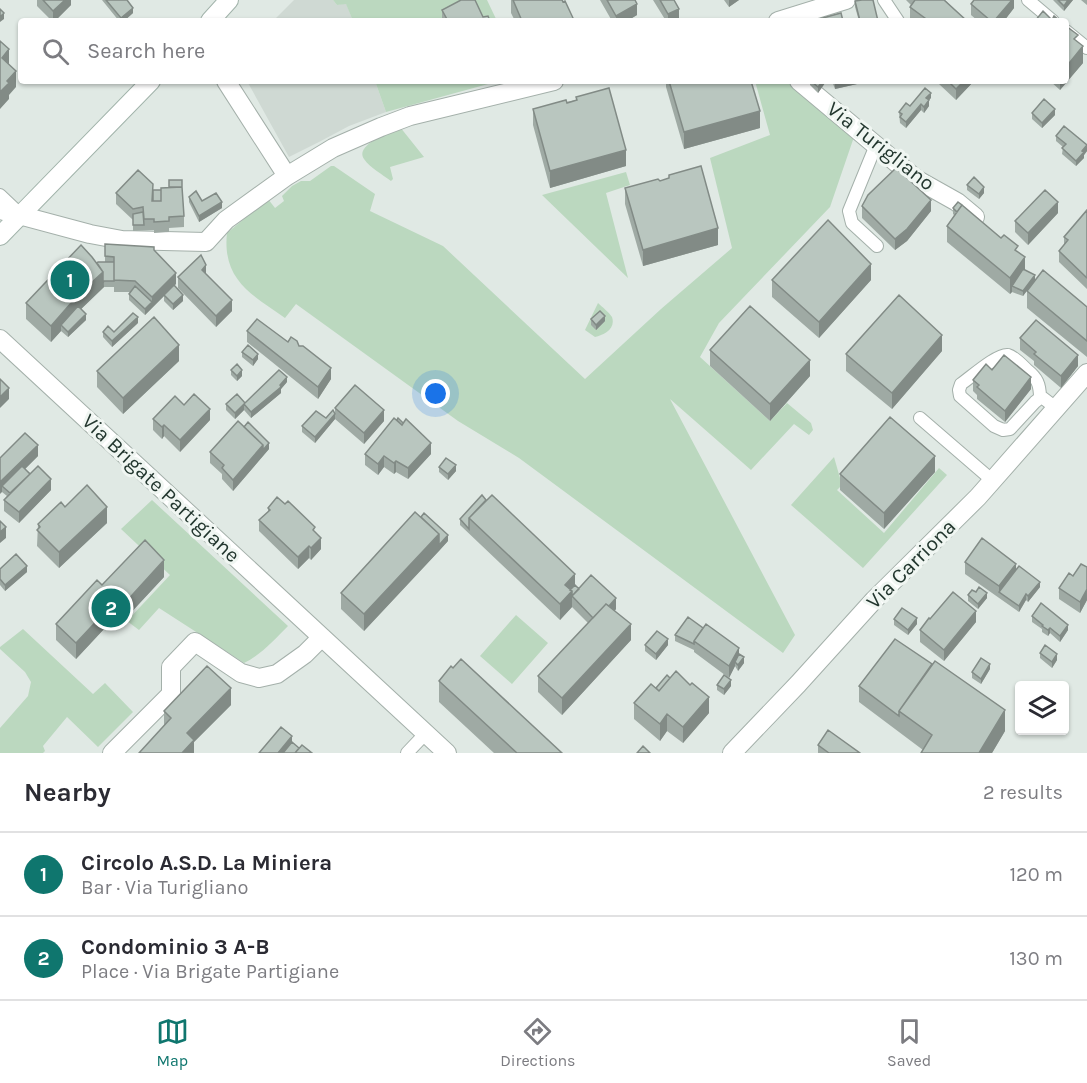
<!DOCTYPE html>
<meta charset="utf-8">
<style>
:root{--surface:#fff;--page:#f7f7f7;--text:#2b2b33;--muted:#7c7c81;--line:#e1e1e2;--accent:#0f766e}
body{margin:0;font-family:Karla,sans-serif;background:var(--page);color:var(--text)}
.controls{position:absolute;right:18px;bottom:18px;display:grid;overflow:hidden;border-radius:6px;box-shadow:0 2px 4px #0004}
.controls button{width:54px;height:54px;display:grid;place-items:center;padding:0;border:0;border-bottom:2px solid var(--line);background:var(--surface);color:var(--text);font:30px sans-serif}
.you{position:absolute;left:436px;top:394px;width:21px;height:21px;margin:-15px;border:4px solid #fff;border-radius:50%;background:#1a73e8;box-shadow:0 0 0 9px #1a73e833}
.badge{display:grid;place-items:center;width:39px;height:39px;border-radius:50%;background:var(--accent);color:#fff;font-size:20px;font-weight:700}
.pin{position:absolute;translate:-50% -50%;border:3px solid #fff;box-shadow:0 2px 6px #0006}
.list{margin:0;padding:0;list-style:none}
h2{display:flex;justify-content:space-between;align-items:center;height:78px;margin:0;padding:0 24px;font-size:26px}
h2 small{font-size:20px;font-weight:400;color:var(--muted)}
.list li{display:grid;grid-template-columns:39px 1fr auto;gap:18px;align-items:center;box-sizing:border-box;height:84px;padding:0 24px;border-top:2px solid var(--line)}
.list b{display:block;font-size:22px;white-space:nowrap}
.list p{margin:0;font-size:20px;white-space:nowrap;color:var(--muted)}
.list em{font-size:20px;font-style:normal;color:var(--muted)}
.icon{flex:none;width:33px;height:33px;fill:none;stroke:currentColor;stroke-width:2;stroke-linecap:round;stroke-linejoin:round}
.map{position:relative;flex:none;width:1087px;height:753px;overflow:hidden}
.search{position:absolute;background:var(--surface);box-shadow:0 2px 4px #0004;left:18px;right:18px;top:18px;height:66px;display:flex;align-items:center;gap:15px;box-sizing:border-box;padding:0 21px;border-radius:6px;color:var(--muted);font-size:22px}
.sheet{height:246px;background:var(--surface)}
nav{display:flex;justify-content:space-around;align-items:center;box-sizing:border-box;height:84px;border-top:2px solid var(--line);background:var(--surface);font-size:16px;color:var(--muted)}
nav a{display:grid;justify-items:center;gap:3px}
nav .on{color:var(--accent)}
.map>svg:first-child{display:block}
.built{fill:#cfd9d3}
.green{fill:#bbd8bf}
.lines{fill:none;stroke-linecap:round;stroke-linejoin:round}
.service-casing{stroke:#a4b0aa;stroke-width:14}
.minor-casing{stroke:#a4b0aa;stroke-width:20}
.secondary-casing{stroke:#a1b3aa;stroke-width:20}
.service{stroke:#fff;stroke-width:12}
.minor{stroke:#fff;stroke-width:18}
.secondary{stroke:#fff;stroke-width:18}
.wall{fill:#9faaa4}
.shaded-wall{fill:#828b86}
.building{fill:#b9c6bf;stroke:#828b86;stroke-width:1.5}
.labels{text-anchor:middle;stroke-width:6;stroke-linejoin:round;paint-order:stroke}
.street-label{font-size:21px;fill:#23372f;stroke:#f0f6f2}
</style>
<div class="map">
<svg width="1087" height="753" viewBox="0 0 1087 753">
<rect width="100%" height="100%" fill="#e0e9e4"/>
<path class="built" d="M294 0H333L337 5 346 3 353 21H273Z
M247 81H375L386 112 349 126 319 142 289 157Z"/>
<path class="green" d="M333 0H487L497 21H353L346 4 337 5Z
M375 81H499L386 112Z
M755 81H792L855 134 830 207 719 323 700 357 770 421 787 403 811 423 813 430 809 435 794 424 751 470 670 399 795 635 783 653 519 458 458 421 296 304 285 318C252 295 222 280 227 233L268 199 275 208 284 201 282 196 292 186 301 181H310L331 166H334L375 194 370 211 443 246 585 379 661 309 732 248 710 158 770 135Z
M400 127 424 157 390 167 393 179 391 181C382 174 370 168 364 159 354 145 391 132 400 127Z
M626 172 630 185 606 193 628 278 542 195Z
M598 303C602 307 609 312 612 317 616 329 604 335 595 337L585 330Z
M834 457 842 485 837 490 884 533 939 468 947 475 863 568 791 505Z
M152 500 288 626C275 639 261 655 244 663L238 659 159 608 139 630 127 621 170 575 121 529Z
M516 615 548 643 512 684 480 656Z
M23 629 93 694 105 683 133 712 98 747 67 717 43 746 45 751 43 753H0V728L28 696 31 682 25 672 0 649V647Z"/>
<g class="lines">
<defs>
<path id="service" d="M884 0 898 21
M1028 0 1053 21
M1066 31 1087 48
M876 145 849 211 852 223 877 246
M0 195 20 214
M1040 398C1040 384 1037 378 1027 370 1022 365 1015 357 1008 355 998 353 970 378 961 384L959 390 960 396 994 426 1003 430 1010 429 1035 402 1040 398H1043L1056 408
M920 418 993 481
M407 753 426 733"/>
<path id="minor" d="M778 21 846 0
M226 81 287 176
M799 81 916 179 957 202 975 217
M0 210 90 234 122 240 206 242 226 220 287 176 333 148 381 127 410 116 554 81
M0 339 447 753
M112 753 171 694V667L195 642 241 673 259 678 277 674 305 654 322 637
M732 753 798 684 874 600 978 497 1087 373"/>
<path id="secondary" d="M210 21 229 0
M0 236 151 81"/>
</defs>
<use href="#service" class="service-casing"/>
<use href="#minor" class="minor-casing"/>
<use href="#secondary" class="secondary-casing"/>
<use href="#service" class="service"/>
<use href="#minor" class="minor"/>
<use href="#secondary" class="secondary"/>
</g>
<path class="wall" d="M37 0H71V5L55 21H52L37 6Z
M102 0H127L133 13 124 21H119Z
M511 0H562L573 21H515L511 13Z
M600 0H635L637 15 627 21H612Z
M653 0H674L679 20 677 21H666Z
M724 0H739L729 7Z
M906 0H945L967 21H914L910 18V7L911 5Z
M1014 0V8L1004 21H978L971 15V4Z
M1053 0H1073L1064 11Z
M1081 0H1087V5Z
M855 1 878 21H859L855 7Z
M442 10 490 21H442Z
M1078 42 1083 63 1060 90 1050 81H1066Z
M666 81H751L760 128 684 149 666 87Z
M810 81H825V83L818 93 810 85Z
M832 81H857V84L835 89Z
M939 81H974L956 100 939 84Z
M576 97 626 166 550 188 533 125V109L576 100Z
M931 98 929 100V106L924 113 921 110 906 128 900 123 899 112 910 106Z
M1032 113 1055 115 1042 128 1032 119Z
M1056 136 1087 145V151L1084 155V158L1076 166 1062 154 1063 147 1056 141Z
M669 175 718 245 643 266 625 204V188L669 179Z
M967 185 984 193 979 199 967 190Z
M153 190 184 216V227L169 228V232L154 233V230L133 231V220L116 204V193Z
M189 197 202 201 222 208 199 222 189 202Z
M862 206 931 211 907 241 895 250 862 218Z
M953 208 1018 252 1025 270 1035 280 1023 296 1012 292 1010 294 947 242V226L954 215 953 214Z
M1087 210V289L1059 262V251L1064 245V237Z
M1058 213 1028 245 1015 232V221Z
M105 244 154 250 176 284 174 285 183 301 173 310 164 301V296L145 315 129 300V294L131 292H114V287H104L81 309 86 320 68 337 61 331 51 342 26 319V303L97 263 105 262Z
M206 275 232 311 216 327 178 288V277Z
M772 280H871L819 338 772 297Z
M1027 291 1087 307V357L1027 308Z
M591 319 605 321 596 330 591 325Z
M138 323 112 347 103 337V332H114Z
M247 331 299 346 331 379 318 399 247 342Z
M1020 338 1078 366 1061 388 1034 365V361L1020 350Z
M710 350 810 376 770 421 710 366Z
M942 351 892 409 846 371V354Z
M242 352 258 359 253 366 242 357Z
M179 361 123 414 97 387V371Z
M231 370 242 376 237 381 231 375Z
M992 370 1031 389 1005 422 977 399V395L973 391V380Z
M287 382 281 389V393L251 418 244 410 235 419 226 410V404L245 403Z
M184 405 210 420 180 452 164 436 162 439 153 430V419Z
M335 408 384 421 364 444 335 419 315 443 302 432V426L335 414Z
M269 449 233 491 222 479V474L210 463V452Z
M365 454H431L408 479 396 472 394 474 384 467 378 475 365 465Z
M38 456 25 469 51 490 19 523 4 511V500L7 496 2 492 0 458Z
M439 467 456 471 448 480 439 472Z
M935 472 884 529 840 490V474Z
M486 500 579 589 616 609 615 611 631 640 562 715 538 692V676L588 623 572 607 560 620 460 525V519Z
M65 507 107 523 59 568 37 546 38 524Z
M268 508 315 532 321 549 311 560 309 558 298 569 259 531V520L268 512Z
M448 541 364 631 341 609V593Z
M965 562 1016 570 1040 587 1028 602 1026 600 1019 612 965 574Z
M1087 567V600L1080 613 1059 599V588L1073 576Z
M0 569 27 572 5 591 0 585Z
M164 577 124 620 118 614 76 659 56 640V624L102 585Z
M968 595 987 598 978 609 968 601Z
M1032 616 1068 630 1060 642 1050 633 1048 636 1042 632V629L1032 622Z
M894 619 917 624 908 635 894 625Z
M930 619 976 622 944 661 920 642V630Z
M675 635 739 654 744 663 738 671 735 666 729 678 694 652V650L675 641Z
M645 645H668L656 660 645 651Z
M1040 653 1057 660 1052 668 1040 658Z
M990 669 981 684 972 678V672Z
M439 681 562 753H494L439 702Z
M717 685 731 686 724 695 717 690Z
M859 686 1005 731 992 753H921L923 750 859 702Z
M656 688 709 713 683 743 667 731 660 741 634 719V703Z
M231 705 194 742V753L164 726V711Z
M818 745 860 753H818Z"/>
<path class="shaded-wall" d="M65 0H71V5L55 21H53V11Z
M729 0H739L729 7Z
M1012 0H1014V8L1004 21H994Z
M1068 0H1073L1064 11V6Z
M637 4V15L627 21H616V16Z
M133 8V13L124 21H121V18Z
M679 9V20L677 21H668V14Z
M4 13V19L0 22V17Z
M1083 46V63L1060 90V81H1066V67Z
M9 49V66L2 58Z
M16 71V87L9 95V99L0 109V92L7 81Z
M823 81H825V83L818 93V87Z
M835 81H857V84L835 89Z
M964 81H974L956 100V89Z
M931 93V98L926 103V98Z
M929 100V106L924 113V107Z
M921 104V110L906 128V122Z
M1055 109V115L1042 128V123Z
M760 111V128L684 149V132Z
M1087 146V151L1084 155V158L1076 166V161L1082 151Z
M626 150V166L550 188V171Z
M984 187V193L979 199V194Z
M931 200V211L907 241 895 250V239Z
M222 202V208L199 222V216Z
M1058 202V213L1028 245V233Z
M718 228V245L643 266V250Z
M1025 257V273L1012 286V292L1010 294V278Z
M871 264V280L819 338V322Z
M206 265V276L202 270Z
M103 272 104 287 78 312 61 325V331L51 342V326L78 295Z
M176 273V284L152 308V297Z
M1035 275V280L1023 296V291Z
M183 295V301L173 310V304Z
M232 300V311L216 327V316Z
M152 302V308L145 315V309Z
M86 314V320L68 337V332Z
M605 316V321L596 330V325Z
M138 317V323L112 347V341Z
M942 335V351L892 409V393Z
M179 345V361L123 414V398Z
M258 354V359L253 366V360Z
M1078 355V366L1061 388V376Z
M810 360V376L770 421V404Z
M331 368V379L318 399V387Z
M242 370V376L237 381V376Z
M287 377V382L281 389V393L251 418V412L280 385Z
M1031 377V389L1005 422V411Z
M9 388V399L0 408V397Z
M244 404V410L235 419V413Z
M210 409V420L180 452V440Z
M384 410V421L364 444V433Z
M335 414V419L315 443V437Z
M164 425V436L162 439V427Z
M269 443V449L263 456V450Z
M431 443V454L408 479V468Z
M38 445V456L5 489 2 486V492L0 494V482Z
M263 445V456L233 491V480Z
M384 456V467L378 475V464Z
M935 456V472L884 529V513Z
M396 461V472L394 474V463Z
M456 465V471L448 480V474Z
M51 479V490L19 523V512Z
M107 507V523L59 568V552Z
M6 527V538L0 543V532Z
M439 534V551L364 631V614Z
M448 535V541L439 551V545Z
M321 538V549L311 560V548Z
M309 546V558L298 569V557Z
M164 560V577L124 620V604Z
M1016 564V575L999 592V586Z
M27 566V572L5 591V585Z
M575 574V590L572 593V607L560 620V604L565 585Z
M1040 582V587L1028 602V596Z
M1087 589V600L1080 613V602Z
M987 593V598L978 609V604Z
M1026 594V600L1019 612V606Z
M118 598V614L76 659V643Z
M616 598V609L596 631V620Z
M976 611V622L944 661V650Z
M917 618V624L908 635V630Z
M631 624V640L562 715V698Z
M1068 625V630L1060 642V636Z
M1050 628V633L1048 636V630Z
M668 639V645L656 660V654Z
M739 648V659L735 662V666L729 678V666Z
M1057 654V660L1052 668V662Z
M744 657V663L738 671V665Z
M990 664V669L981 684V679Z
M731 680V686L724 695V689Z
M231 688V705L194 742V753H182L187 733Z
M709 697V713L683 743V727Z
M1005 710V731L992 753H979Z
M667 714V731L660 741V724Z
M292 736V748L288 753H278Z"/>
<path class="building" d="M43 0H65L53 11Z
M106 0H127L133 8 121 18Z
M461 0H475L483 17 488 16 490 21H448L442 10Z
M513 0H562L563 2 565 1 573 18 566 21H522Z
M607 0H635L637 4 616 16Z
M660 0H674L679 9 668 14Z
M862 0H873L878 21H860L855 1Z
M915 0H944L967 21H929L910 7Z
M974 0H1012L994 21H991L971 4Z
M1058 0H1068L1064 6Z
M0 9 4 13 0 17Z
M1043 11 1052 20 1054 16 1060 21H1035Z
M841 13 843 21H812Z
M1066 26 1078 35 1074 39 1083 46 1066 67Z
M0 41 9 49 2 58 16 71 7 81 9 83 0 92Z
M669 81H751L760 111 684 132Z
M811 81H823L818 87Z
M948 81H964L956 89Z
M609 88 626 150 550 171 533 109 566 100 567 103 577 100 576 97Z
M925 88 931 93 926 98 929 100 924 107 921 104 906 122 900 117 902 114 899 112 906 103 910 106Z
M1044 99 1055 109 1042 123 1032 113Z
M1064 126 1087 145 1082 151 1084 152 1076 161 1062 148 1066 144 1056 136Z
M701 166 718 228 643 250 625 188 658 179 660 181 669 178V175Z
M896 168 931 200 907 229 895 239 862 206 868 195Z
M138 170 153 184 152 201H161V188L182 187 184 216 169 217V221L154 222V219H144L143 207 133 209 116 193Z
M974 177 984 187 979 194 967 185Z
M169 180H182V187H169Z
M153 190H161V201H153Z
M1045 190 1058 202 1028 233 1015 221Z
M196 191 202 201 216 193 222 202 199 216 189 197Z
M958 202 962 205 957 212 953 208Z
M962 205 1001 238 1004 235 1018 246 1015 250 1025 257 1010 278 947 226Z
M1087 210V278L1059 251 1068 240 1064 237Z
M143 212 144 225H133V214Z
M828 220 871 264 819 322 772 280Z
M105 244 154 247V250L176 273 152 297 135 281 114 280V257L105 256Z
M81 245 92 257 103 272 78 295 51 326 26 303Z
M201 255 206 265 202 270 232 300 216 316 178 277Z
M98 262H114V281H104L103 283V272L97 263Z
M1023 269 1035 275 1023 291 1012 286Z
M1043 270 1087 307V341L1027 291Z
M174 285 183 295 173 304 164 295Z
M135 286 152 302 145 309 129 294Z
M899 295 942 335 892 393 846 354Z
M78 306 86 314 68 332 61 325Z
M750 306 810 360 770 404 710 350Z
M600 311 605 316 596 325 591 319Z
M133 313 138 317 112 341 103 332 108 326 114 332Z
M154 317 179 345 123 398 97 371Z
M257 319 288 342 291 337 297 341 299 346H303L331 368 318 387 247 331Z
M1036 320 1078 355 1061 376 1034 354 1036 352 1020 338Z
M248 345 258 354 253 360 242 352Z
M1004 355 1031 377 1005 411 977 387 979 385 973 380 986 364 992 370Z
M237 364 242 370 237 376 231 370Z
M279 370 287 377 280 385 281 387 251 412 244 404 235 413 226 404 237 394 245 403Z
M0 379 9 388 0 397Z
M355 385 384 410 364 433 335 408Z
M194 394 210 409 180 440 164 425 162 427 153 419 175 396 184 405Z
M333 410 335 414 315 437 302 426 316 411 326 418Z
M890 417 935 456 884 513 840 474Z
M394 418 402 425 406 419 431 443 408 468 396 461 394 463 384 456 378 464 365 454Z
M398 418 403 423 402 425 397 420Z
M238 421 263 445 233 480 222 468 224 465 210 452Z
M248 422 269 443 263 450V445L244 427Z
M25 433 38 445 0 482V458Z
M446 458 456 465 448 474 439 467Z
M22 466 30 474 10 493 2 486Z
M38 466 51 479 19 512 4 500Z
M87 485 107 507 59 552 37 530 40 527 38 524 61 502 65 507Z
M482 495 486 500 469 518V529L460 519Z
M492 495 575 574 565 585 572 591 560 604 469 518Z
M277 497 285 504 288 501 315 527 313 530 321 538 311 548 309 546 298 557 259 520 270 510 268 508Z
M415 512 439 534 364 614 341 593Z
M424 513 448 535 439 545V534L421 517Z
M0 521 6 527 0 532Z
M982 538 1016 564 999 586 965 562Z
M145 540 164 560 124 604 118 598 76 643 56 624 97 580 102 585Z
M16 554 27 566 5 585 0 579V569Z
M1081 564 1087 567V589L1080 602 1059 588 1069 573 1073 576Z
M1019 566 1040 582 1028 596 1026 594 1019 606 999 592Z
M591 575 616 598 609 606 606 604 593 618 572 596Z
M575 585 579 589 572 596V591L570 590Z
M979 587 987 593 978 604 968 595 972 590 976 592Z
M953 592 976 611 944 650 920 630 929 618 930 619Z
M1041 603 1068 625 1060 636 1050 628 1048 630 1042 626 1043 625 1032 616Z
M606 604 631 624 562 698 538 676Z
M902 608 917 618 908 630 894 619Z
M688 617 703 628 694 641V644L675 635Z
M706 624 739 648 729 666 694 641Z
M657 631 668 639 656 654 645 645Z
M895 639 932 664 899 711V716L859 686Z
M1045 645 1057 654 1052 662 1040 653Z
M739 654 744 657 738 665 735 662Z
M981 658 990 664 981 679 972 672Z
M461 659 562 753H517L439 681 451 666 453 668Z
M935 661 1005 710 979 753H921L932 735 899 711Z
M207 666 231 688 187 733 194 740 182 753H139L171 718 164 711Z
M676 671 690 685 692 683 709 697 683 727 667 714 660 724 634 703 651 684 659 691Z
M667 675 670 678 659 691 656 688Z
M724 675 731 680 724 689 717 685Z
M281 727 292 736 278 753H259Z
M828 730 860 753H829L818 745Z
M292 742 299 748 295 753H283Z
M302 745 312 753H295Z
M643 746 650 753H637Z"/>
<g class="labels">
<g class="street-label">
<text transform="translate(881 146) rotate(38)" y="7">Via Turigliano</text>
<text transform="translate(161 488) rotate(43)" y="7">Via Brigate Partigiane</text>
<text transform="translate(911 564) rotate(-45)" y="7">Via Carriona</text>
</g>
</g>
</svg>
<div class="controls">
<button><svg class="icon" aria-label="layers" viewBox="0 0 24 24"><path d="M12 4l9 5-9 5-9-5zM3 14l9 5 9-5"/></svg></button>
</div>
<div class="you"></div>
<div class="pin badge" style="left:70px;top:280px">1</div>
<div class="pin badge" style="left:111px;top:608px">2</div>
<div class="search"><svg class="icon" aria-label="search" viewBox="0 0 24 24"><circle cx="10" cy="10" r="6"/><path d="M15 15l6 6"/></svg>Search here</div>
</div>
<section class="sheet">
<h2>Nearby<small>2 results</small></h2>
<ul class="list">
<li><span class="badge">1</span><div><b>Circolo A.S.D. La Miniera</b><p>Bar · Via Turigliano</p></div><em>120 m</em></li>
<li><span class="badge">2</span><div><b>Condominio 3 A-B</b><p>Place · Via Brigate Partigiane</p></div><em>130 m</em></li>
</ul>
</section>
<nav>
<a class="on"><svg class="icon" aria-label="map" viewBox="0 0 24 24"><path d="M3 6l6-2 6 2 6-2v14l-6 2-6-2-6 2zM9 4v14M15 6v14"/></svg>Map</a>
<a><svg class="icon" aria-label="directions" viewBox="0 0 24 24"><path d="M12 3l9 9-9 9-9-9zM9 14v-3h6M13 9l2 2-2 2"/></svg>Directions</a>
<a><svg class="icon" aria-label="saved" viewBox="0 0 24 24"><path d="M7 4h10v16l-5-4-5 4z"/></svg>Saved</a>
</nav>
